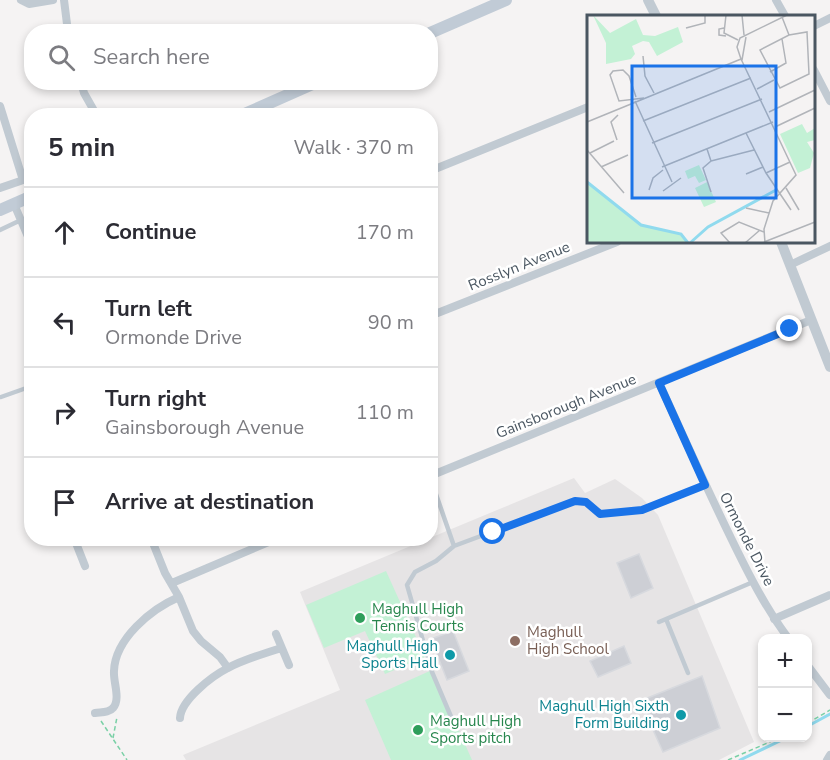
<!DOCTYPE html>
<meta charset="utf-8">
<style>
:root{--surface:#fff;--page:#f7f7f7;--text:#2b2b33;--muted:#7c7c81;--line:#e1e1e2}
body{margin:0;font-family:"Nunito Sans",sans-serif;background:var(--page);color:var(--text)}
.controls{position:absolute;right:18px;bottom:18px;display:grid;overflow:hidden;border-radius:12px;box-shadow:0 3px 9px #0003}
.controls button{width:54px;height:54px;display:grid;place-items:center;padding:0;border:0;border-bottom:2px solid var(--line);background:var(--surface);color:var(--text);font:30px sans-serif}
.stop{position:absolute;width:18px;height:18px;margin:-14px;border:4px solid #1a73e8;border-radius:50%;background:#fff}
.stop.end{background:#1a73e8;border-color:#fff;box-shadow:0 2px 6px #0008}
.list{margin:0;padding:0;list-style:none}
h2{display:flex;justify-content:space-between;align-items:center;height:78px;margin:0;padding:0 24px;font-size:26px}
h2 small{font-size:20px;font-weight:400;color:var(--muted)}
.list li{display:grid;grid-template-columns:39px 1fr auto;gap:18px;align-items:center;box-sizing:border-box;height:90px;padding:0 24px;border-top:2px solid var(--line)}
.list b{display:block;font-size:22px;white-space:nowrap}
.list p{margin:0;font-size:20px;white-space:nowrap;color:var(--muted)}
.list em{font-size:20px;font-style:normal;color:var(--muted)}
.icon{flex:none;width:33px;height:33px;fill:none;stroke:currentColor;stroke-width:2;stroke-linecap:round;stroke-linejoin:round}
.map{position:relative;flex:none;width:830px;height:760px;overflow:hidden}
.search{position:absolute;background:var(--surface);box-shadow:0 3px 9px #0003;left:24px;top:24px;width:414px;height:66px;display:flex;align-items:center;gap:15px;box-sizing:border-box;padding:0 21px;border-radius:24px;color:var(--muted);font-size:22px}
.panel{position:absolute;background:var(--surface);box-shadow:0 3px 9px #0003;left:24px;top:108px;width:414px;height:438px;border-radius:24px}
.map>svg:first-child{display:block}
.education{fill:#e6e4e5}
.green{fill:#c3f1d5}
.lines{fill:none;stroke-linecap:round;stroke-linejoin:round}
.stream{stroke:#90daee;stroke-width:3}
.building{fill:#cdcfd5;stroke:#d7d9de;stroke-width:1.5}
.path{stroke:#7ad0a6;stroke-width:1.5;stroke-dasharray:4.5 3;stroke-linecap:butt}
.service{stroke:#c1cad2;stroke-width:4.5}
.minor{stroke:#c1cad2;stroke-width:8}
.tertiary{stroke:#c1cad2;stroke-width:10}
.secondary{stroke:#c1cbd6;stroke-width:12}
.route{stroke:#1a73e8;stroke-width:8}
.leisure-dot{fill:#2e9e5b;stroke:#fff;stroke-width:2}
.education-dot{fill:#8d6e63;stroke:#fff;stroke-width:2}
.culture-dot{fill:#0f9aa8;stroke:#fff;stroke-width:2}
.labels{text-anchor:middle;stroke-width:5;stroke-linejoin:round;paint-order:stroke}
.street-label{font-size:15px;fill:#4a5661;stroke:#fff}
.leisure-label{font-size:15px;fill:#27864d;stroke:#fff;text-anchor:start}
.education-label{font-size:15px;fill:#785e54;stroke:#fff;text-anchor:start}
.culture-label{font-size:15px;fill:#0d838f;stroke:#fff;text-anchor:end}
.inset-river{fill:none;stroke:#90daee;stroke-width:3}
.inset-road{fill:none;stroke:#b1b4b9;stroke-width:1.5}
.view{fill:#1a73e8;fill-opacity:0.15;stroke:#1a73e8;stroke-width:3}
.inset-edge{fill:none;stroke:#4a5661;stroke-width:3}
</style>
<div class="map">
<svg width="830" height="760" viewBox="0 0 830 760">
<rect width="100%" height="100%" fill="#f5f3f3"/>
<path class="education" d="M574 478 585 493 615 479 642 498 658 515 754 742 719 760H186L183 755 340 690 300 592Z"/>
<path class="green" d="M386 571 425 657 385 674 365 631 324 648 306 605Z
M432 670 472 760H391L365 700Z"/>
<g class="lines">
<path class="stream" d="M808 726 830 714
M740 760 786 738"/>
</g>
<path class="building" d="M639 554 653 588 631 598 617 563Z
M453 631 469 671 447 680 431 639Z
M624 646 631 663 598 677 590 661Z
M702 676 720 728 663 752 640 701Z"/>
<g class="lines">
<path class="path" d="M101 721 127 760
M808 723 830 710
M113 738 117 717
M728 760 779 738"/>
<path class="service" d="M0 230 21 220
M27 387 32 398
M1 397 32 386
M430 477 454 546 436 561 415 572 407 585 432 672 455 726
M454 546 569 503 586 502 600 514 642 510 705 485
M666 619 688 673
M659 622 753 582"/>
<path class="minor" d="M21 0 29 4 53 0
M64 0 68 32
M776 0 785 16
M814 26 830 18
M814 70 830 101
M81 82 84 93 97 116
M0 106 23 180
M430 171 588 107
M0 188 32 177
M14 204 32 246
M790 265 830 246
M430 316 617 242
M659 383C683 435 706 487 731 538 748 573 765 607 788 638
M430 476 811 320
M74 538 85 566
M151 538 165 573 179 597 193 631 201 641 220 657 228 668
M172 583 278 538
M774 619 830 595
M276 634 289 665
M808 666 830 695
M95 713C101 712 109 713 113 708 121 699 113 682 114 671 115 639 151 609 179 597
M180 718C181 700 212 676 228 668 244 659 264 654 281 648
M827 760 830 755"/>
<path class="tertiary" d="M648 0 656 16
M781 242 830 367"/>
<path class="secondary" d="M430 33 506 0
M240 116 317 82
M0 210 32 196"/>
</g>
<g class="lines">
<path class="route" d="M493 532 575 501 586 502 600 514 642 510 705 485 659 383 790 329"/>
</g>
<g class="leisure-dot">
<circle cx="360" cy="618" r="6"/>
<circle cx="418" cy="730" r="6"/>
</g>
<circle class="education-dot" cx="515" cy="641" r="6"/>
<g class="culture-dot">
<circle cx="450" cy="655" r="6"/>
<circle cx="681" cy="715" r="6"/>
</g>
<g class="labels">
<g class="street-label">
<text transform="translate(519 266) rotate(-22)" y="5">Rosslyn Avenue</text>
<text transform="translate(566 406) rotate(-22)" y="5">Gainsborough Avenue</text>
<text transform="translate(747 539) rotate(63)" y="5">Ormonde Drive</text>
</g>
<g class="leisure-label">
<text x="372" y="614">Maghull High<tspan x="372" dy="17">Tennis Courts</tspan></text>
<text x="430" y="726">Maghull High<tspan x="430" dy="17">Sports pitch</tspan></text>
</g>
<g class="education-label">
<text x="527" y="637">Maghull<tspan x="527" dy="17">High School</tspan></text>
</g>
<g class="culture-label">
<text x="438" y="651">Maghull High<tspan x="438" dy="17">Sports Hall</tspan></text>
<text x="669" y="711">Maghull High Sixth<tspan x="669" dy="17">Form Building</tspan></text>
</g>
</g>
<g transform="translate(587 15)">
<rect width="228" height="228" fill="#f5f3f3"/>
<path d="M6 0 23 18 49 4 56 20 68 21 91 12 96 27 70 41 62 27 56 26 45 31 48 39 44 44 19 49V28ZM215 109 220 118 228 113V125L220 127 227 138 223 153 211 158 193 119ZM112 150 119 165 112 168 108 161 101 164 98 156ZM0 167 53 210 94 219 102 228H0ZM120 167 129 187 117 192 108 173Z" fill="#c3f1d5"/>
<path class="inset-river" d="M0 167 54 210 94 219 101 228M103 228 121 212 189 175"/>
<path class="inset-road" d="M139 0 137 18 151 25M155 0 157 20M195 2 202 20M99 13 118 8V0M137 13 132 14V20L139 21M220 17 222 59 193 73 173 35 202 20ZM56 41 58 61 67 78M154 44 209 160 186 186 177 214 178 228M155 45 159 22M183 57 199 48 195 24M170 74 187 65M49 82 42 61 36 55 26 56 23 60 32 86 57 83M48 86 85 167M182 97 228 75M56 106 164 63M0 107 154 44 150 32 153 23 200 0M188 112 228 93M159 118 179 158 204 195M30 125 24 107 31 100M65 128 175 84M120 134 124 146 116 153 124 177M0 135 37 178M3 138 27 126M124 146 167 135M14 152 41 140M75 152 186 107M179 158 203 147M159 159 176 152M199 173 212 195M62 175 66 163 76 155M76 176 94 163M159 193 182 198M177 227 228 207M143 228 134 218 152 207 177 217M158 228 173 215"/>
<path class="view" d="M45 51H189V183H45Z"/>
<rect width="228" height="228" class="inset-edge"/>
</g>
</svg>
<div class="controls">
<button>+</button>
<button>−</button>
</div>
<div class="stop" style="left:493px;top:532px"></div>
<div class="stop end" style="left:790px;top:329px"></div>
<div class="search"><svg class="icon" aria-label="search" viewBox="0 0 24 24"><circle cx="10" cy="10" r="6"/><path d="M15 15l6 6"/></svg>Search here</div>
<section class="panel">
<h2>5 min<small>Walk · 370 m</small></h2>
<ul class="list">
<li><svg class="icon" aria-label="ahead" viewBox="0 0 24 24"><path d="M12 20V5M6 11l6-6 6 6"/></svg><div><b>Continue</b></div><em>170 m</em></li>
<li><svg class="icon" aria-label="left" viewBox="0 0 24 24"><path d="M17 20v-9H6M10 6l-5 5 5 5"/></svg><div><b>Turn left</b><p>Ormonde Drive</p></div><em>90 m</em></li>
<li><svg class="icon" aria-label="right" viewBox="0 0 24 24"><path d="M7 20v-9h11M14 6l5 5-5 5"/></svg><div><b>Turn right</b><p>Gainsborough Avenue</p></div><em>110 m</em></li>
<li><svg class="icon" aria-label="arrive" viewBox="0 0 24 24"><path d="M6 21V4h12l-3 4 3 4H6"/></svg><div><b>Arrive at destination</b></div></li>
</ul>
</section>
</div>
